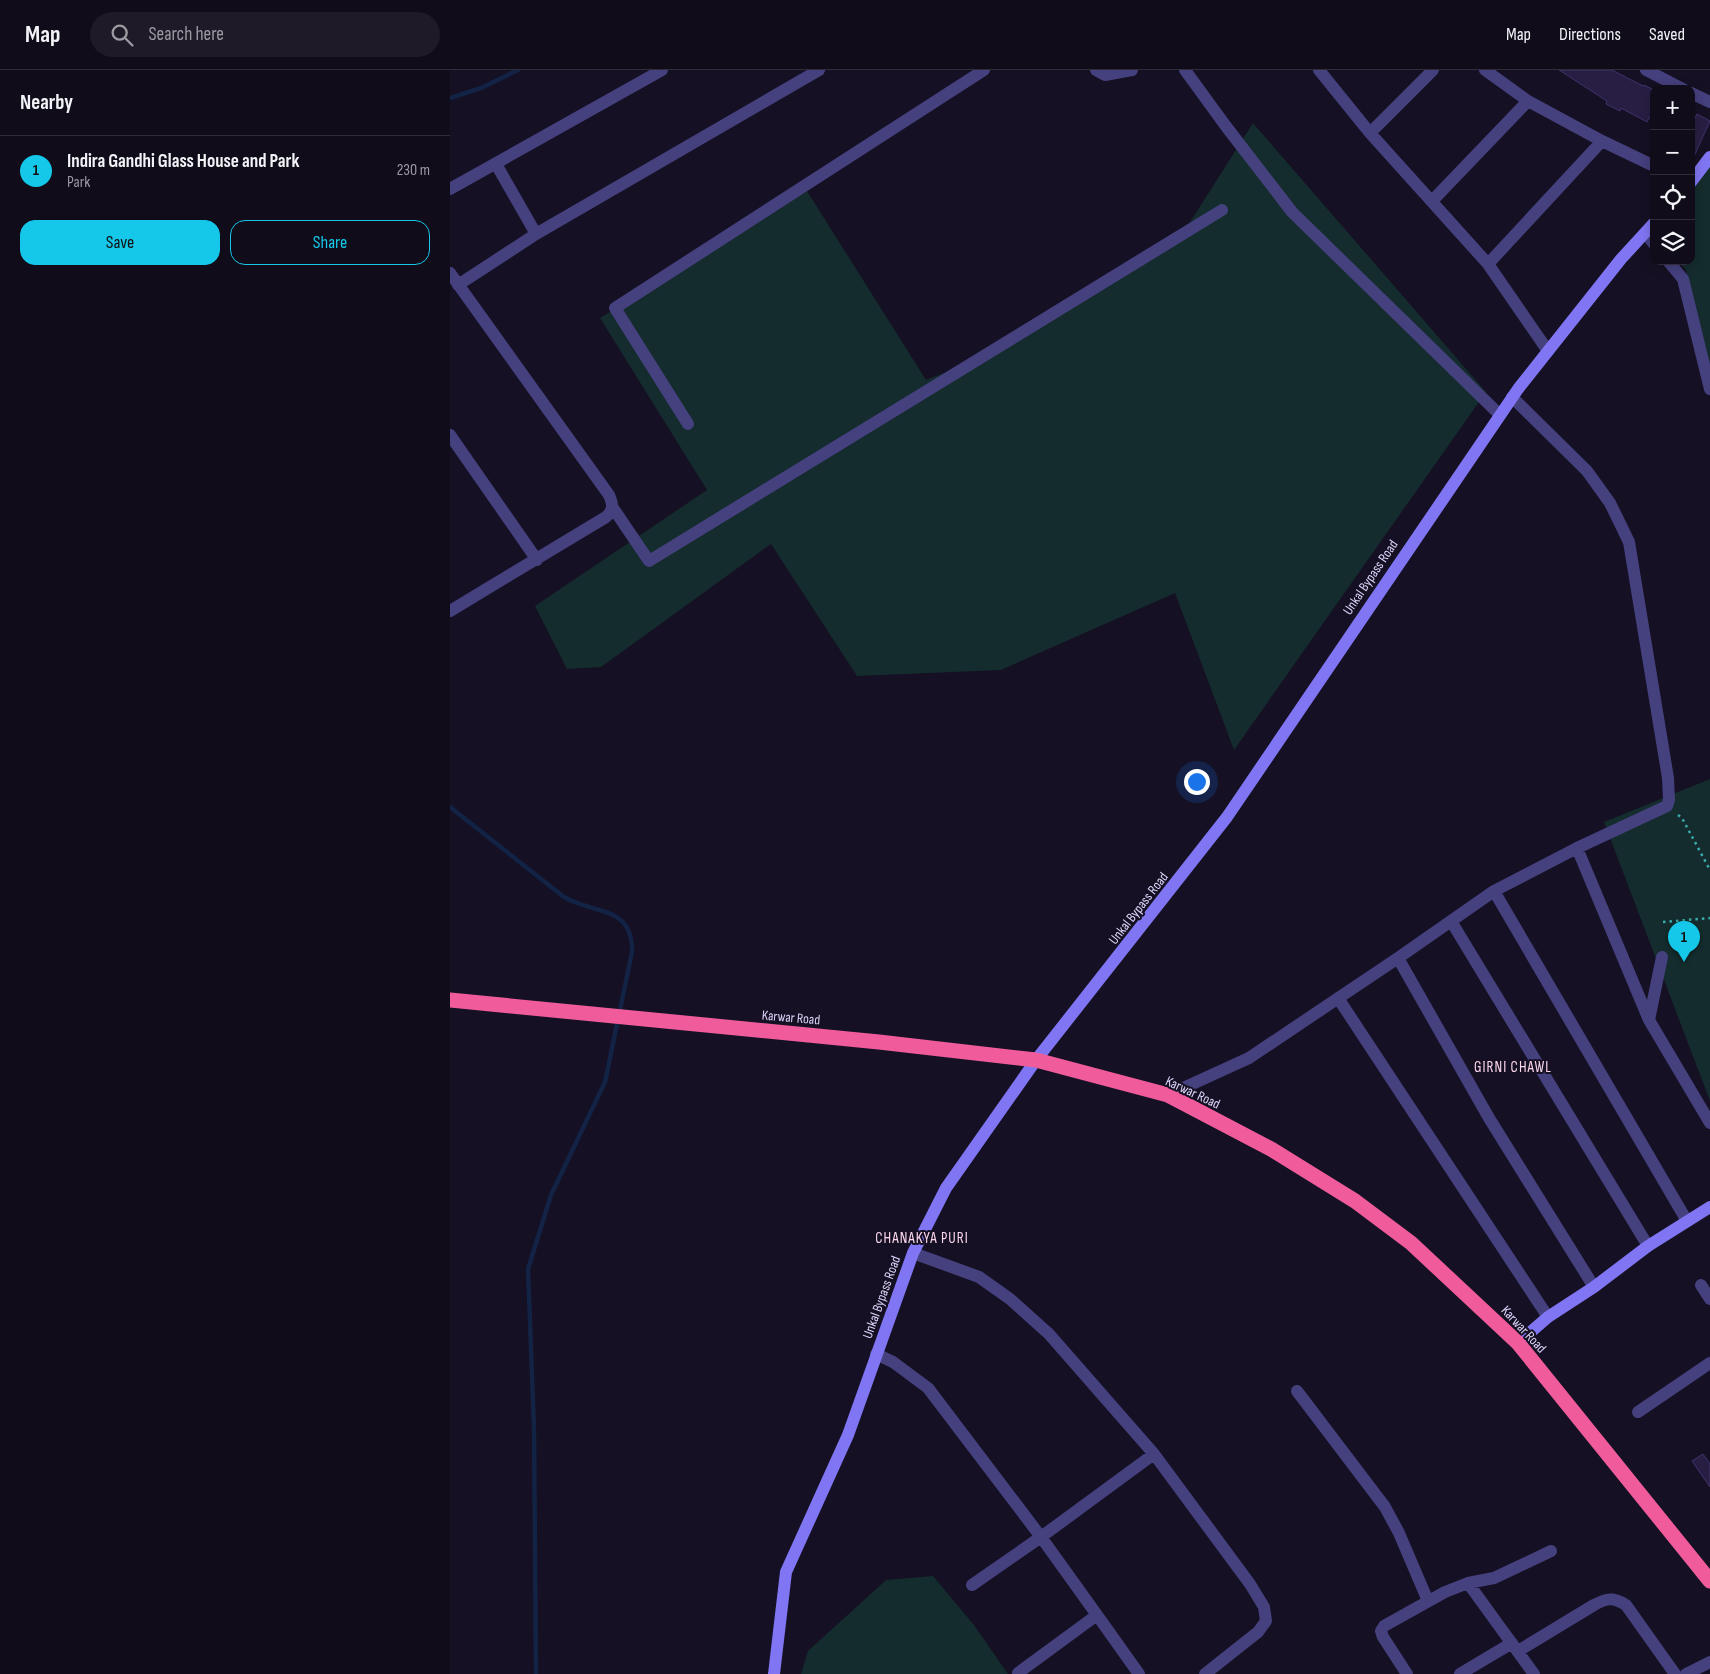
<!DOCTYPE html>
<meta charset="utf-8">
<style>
:root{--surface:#100c1a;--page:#1e1a27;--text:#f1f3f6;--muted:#9c9ba2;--line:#302c39;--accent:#15c8e9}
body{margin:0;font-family:"Sofia Sans Condensed",sans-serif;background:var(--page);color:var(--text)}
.controls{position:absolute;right:15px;top:15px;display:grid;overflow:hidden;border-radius:10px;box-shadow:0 2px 12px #0003}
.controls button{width:45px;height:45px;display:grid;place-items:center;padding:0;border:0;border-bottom:1px solid var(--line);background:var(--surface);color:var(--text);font:25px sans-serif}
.you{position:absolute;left:746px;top:711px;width:18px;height:18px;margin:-12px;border:4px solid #fff;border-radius:50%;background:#1a73e8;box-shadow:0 0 0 8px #1a73e833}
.badge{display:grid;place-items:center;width:32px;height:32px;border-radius:50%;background:var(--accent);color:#111;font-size:16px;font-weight:700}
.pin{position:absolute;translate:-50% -41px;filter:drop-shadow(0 1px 2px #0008)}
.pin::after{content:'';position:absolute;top:26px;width:18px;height:15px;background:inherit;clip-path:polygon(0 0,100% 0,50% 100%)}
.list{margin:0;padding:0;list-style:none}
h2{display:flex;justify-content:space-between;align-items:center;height:65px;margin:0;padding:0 20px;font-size:21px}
h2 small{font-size:16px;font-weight:400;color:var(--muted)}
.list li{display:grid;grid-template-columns:32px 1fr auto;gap:15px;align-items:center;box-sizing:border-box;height:70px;padding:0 20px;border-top:1px solid var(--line)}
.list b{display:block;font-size:19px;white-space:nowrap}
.list p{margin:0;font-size:16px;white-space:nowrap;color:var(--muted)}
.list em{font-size:16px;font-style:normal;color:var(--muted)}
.actions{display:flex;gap:10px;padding:15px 20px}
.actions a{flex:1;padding:11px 0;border:1px solid var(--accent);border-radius:15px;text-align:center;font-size:18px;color:var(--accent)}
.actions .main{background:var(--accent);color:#111}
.icon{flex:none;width:28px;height:28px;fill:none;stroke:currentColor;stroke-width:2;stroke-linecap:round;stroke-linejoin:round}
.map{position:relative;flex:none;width:1260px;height:1604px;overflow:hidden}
header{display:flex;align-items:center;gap:30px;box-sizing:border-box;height:70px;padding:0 25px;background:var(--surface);border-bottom:1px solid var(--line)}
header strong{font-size:24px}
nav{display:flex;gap:28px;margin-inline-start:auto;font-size:18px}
.search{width:350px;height:45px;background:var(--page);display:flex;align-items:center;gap:12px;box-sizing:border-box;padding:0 18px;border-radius:28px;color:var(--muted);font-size:19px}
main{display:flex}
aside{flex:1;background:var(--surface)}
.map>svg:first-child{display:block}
.green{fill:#142c2d}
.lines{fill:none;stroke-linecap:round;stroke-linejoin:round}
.stream{stroke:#132345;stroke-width:4.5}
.building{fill:#281e43;stroke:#41326c}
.path{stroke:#3aacab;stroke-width:2.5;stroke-dasharray:2.5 4;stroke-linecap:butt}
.street{stroke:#45407e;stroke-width:12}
.secondary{stroke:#8076f3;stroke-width:12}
.highway{stroke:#f05c9b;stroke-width:15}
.labels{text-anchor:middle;stroke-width:4;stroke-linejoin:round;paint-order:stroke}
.street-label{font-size:14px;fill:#ddd6fb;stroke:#151023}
.neighbourhood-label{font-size:15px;letter-spacing:1px;fill:#fcd8ed;stroke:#151023}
</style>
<header>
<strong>Map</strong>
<div class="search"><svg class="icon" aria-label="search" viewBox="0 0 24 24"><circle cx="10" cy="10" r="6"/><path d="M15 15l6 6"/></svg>Search here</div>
<nav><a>Map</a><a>Directions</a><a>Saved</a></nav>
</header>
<main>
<aside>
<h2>Nearby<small></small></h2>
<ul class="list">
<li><span class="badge">1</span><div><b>Indira Gandhi Glass House and Park</b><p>Park</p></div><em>230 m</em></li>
</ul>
<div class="actions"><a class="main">Save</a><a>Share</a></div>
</aside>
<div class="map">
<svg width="1260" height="1604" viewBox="0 0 1260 1604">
<rect width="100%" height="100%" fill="#151023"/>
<path class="green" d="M803 53 1036 322 784 680 725 523 551 600 407 606 321 474 151 597 117 599 85 536 257 420 150 248 357 121 476 310 496 302 730 168Z
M1260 95V295L1236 200 1228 191H1241V119Z
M1260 709V1031L1154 752Z
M483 1506 524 1555 558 1604H351L358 1581 436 1510Z"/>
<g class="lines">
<path class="stream" d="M0 28 31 18 68 0
M0 737 114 827C145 845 183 835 182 882L155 1012 101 1125 78 1199 84 1358 86 1604"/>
</g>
<path class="building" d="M1109 0H1162L1193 16 1194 15 1204 20V39L1197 52 1171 38 1170 41 1156 34 1157 31Z
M1247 44 1260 51 1241 93V57Z
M1253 1384 1260 1394V1417L1242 1391Z"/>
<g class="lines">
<path class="path" d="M1228 745 1232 748 1260 800
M1213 852 1260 848"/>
<path class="street" d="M646 0 655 5 682 0
M735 0 775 55 842 142 1050 345
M869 0 920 63 1038 194 1098 281
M1035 0 1078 31 1152 71 1204 96
M1196 0 1233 19
M1241 23 1260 32
M920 63 983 0
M46 94 86 164
M0 119 212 0
M982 131 1078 31
M1195 163 1204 174
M1218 191 1233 209 1260 319
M1038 194 1152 71
M0 203 159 425C163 434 164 440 156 447L0 541
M8 215 86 164 369 0
M238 354 165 238 534 0
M0 365 87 490
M163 438 199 491 772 140
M1127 778 1199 950 1260 1053
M1044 821 1237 1151
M1001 851 1198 1176
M948 888 1039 1048 1144 1217
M888 928 1098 1247
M1199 950 1212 887
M718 1025 799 988 948 888 1044 821 1127 778 1217 736 1219 730 1218 708 1179 472 1160 433 1137 401 1062 327
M463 1183 529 1207 560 1229 599 1264 704 1384 800 1514 814 1537 816 1551 808 1562 755 1604
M1251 1215 1260 1229
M426 1284 443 1292 478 1318 591 1467 647 1545 568 1603
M847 1321 935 1437 949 1463 978 1531
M1188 1342 1260 1293
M1018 1513 1084 1604
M522 1515 591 1467 704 1384
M647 1545 689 1604
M1068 1581 1144 1535C1157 1528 1163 1527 1176 1535L1225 1604
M957 1604 933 1567 931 1561 934 1556 995 1522 1018 1513 1044 1508 1101 1481
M1010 1604 1062 1573
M1236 1604 1260 1592"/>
<path class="secondary" d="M1241 112 1260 87
M1068 1273 1098 1247 1144 1217 1198 1176 1260 1137
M324 1604 336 1502 398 1365 463 1183 496 1118 586 990 777 747 1068 319 1171 189 1204 153"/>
<path class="highway" d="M0 930 429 972 586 990 718 1025 821 1079 905 1131 961 1173 1068 1273 1260 1511"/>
</g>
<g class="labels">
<g class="street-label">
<text transform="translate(920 507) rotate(-56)" y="5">Unkal Bypass Road</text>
<text transform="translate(688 838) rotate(-52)" y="5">Unkal Bypass Road</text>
<text transform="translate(341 947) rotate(5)" y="5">Karwar Road</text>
<text transform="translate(743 1022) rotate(25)" y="5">Karwar Road</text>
<text transform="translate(431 1227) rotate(-70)" y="5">Unkal Bypass Road</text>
<text transform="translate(1074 1259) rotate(47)" y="5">Karwar Road</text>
</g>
<g class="neighbourhood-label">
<text x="1063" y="1002">GIRNI CHAWL</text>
<text x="472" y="1173">CHANAKYA PURI</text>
</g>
</g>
</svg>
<div class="controls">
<button>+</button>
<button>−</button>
<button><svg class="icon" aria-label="locate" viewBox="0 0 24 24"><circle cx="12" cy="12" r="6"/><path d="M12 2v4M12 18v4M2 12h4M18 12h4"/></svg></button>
<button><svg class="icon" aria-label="layers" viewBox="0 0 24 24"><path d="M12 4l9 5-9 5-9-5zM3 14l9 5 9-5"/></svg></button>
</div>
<div class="you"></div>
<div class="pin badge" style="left:1234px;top:892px">1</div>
</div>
</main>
